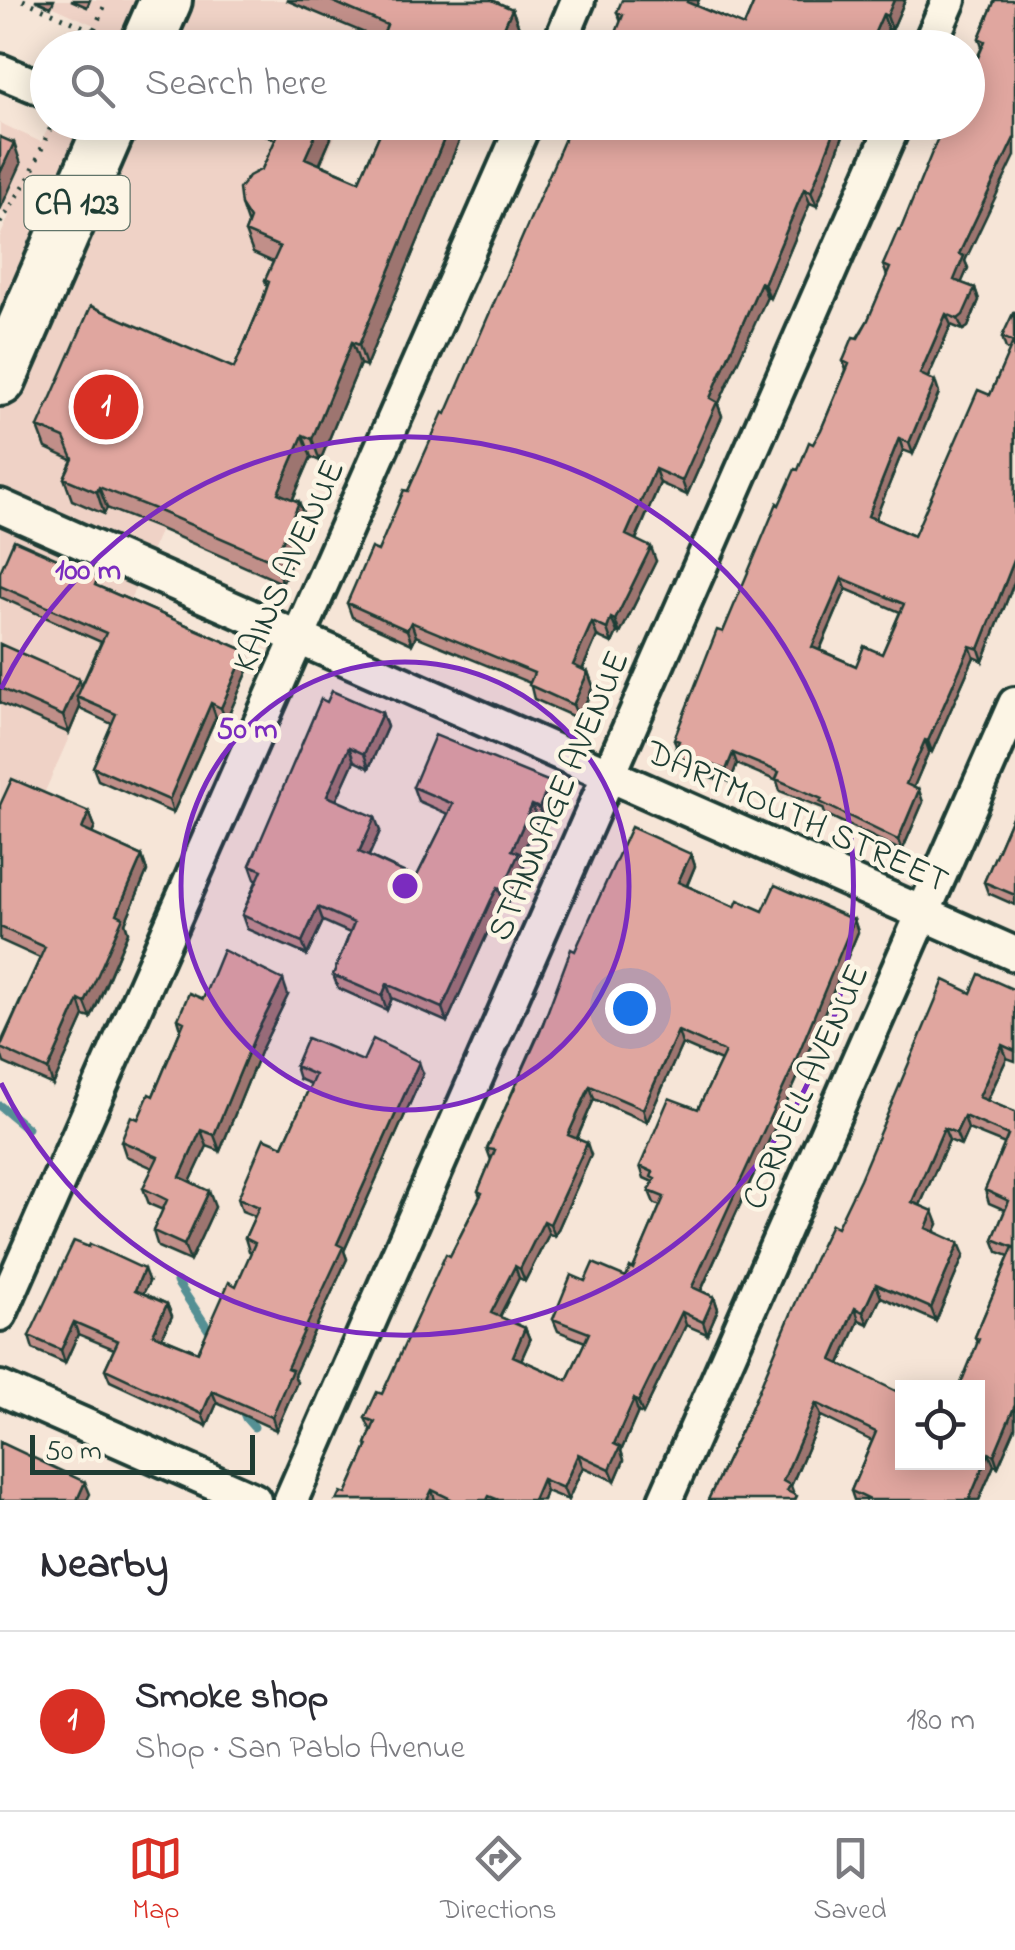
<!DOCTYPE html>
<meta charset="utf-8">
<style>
:root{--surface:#fff;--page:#f2f2f3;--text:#2b2b33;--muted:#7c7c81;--line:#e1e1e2;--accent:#d93025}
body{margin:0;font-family:"Indie Flower",sans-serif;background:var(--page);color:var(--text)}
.controls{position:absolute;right:30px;bottom:30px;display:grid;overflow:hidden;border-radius:0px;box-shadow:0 5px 25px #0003}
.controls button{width:90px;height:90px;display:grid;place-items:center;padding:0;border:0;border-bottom:2px solid var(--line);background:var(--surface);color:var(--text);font:50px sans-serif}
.scale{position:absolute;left:30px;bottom:25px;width:225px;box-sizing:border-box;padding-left:10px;border:5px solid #1f3d34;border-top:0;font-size:28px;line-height:35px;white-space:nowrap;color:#1f3d34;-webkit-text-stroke:8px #fcf5e5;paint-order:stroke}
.you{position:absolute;left:630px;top:1008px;width:35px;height:35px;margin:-25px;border:8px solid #fff;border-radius:50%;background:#1a73e8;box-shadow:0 0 0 15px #1a73e833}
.badge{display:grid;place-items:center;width:65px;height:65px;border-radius:50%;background:var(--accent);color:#fff;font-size:32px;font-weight:700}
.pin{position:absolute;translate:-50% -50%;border:5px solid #fff;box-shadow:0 2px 10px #0006}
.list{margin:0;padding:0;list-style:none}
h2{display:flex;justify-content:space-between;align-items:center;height:130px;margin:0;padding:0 40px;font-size:42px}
h2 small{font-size:32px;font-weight:400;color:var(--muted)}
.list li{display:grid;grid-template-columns:65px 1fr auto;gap:30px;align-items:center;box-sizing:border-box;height:180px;padding:0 40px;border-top:2px solid var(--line)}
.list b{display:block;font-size:38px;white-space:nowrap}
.list p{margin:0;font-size:32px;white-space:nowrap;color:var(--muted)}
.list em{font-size:32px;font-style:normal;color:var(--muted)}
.icon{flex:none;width:55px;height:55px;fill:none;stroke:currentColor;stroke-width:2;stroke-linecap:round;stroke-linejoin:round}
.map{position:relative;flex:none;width:1015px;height:1500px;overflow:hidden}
.search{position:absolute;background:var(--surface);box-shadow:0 5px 25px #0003;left:30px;right:30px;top:30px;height:110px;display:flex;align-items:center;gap:25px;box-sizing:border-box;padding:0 35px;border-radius:55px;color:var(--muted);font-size:38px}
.sheet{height:310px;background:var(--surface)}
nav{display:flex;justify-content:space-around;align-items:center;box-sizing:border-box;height:140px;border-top:2px solid var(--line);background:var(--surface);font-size:28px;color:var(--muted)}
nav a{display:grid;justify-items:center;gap:5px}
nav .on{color:var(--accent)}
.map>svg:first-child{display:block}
.built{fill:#efd2c6}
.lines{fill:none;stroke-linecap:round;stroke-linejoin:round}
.stream{stroke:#549094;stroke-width:9}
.minor-casing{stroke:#1f3d34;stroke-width:40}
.primary-casing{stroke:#1f3d34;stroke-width:58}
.path{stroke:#1f3d34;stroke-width:5;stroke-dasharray:2.5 8;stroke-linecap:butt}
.minor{stroke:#fcf5e5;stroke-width:32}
.primary{stroke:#fcf5e5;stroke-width:50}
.wall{fill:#c18f89;stroke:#1f3d34;stroke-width:2.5;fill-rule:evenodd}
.shaded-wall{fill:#9d746f;stroke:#1f3d34;stroke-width:2.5}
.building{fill:#e0a69f;stroke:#1f3d34;stroke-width:2.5;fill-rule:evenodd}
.ring{fill:none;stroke:#7b2cbf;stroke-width:5}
.labels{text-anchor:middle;stroke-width:9;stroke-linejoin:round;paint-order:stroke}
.shield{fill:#fcf5e5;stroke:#617469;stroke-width:2.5}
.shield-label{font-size:32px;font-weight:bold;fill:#1f3d34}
.street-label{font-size:35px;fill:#1f3d34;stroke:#fcf5e5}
.centre{fill:#7b2cbf;stroke:#fcf5e5;stroke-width:5}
.ring-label{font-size:30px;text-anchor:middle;font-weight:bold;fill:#7b2cbf;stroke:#fcf5e5;stroke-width:9;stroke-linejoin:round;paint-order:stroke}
</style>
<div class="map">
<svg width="1015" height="1500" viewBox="0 0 1015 1500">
<rect width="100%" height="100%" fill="#f6e5d7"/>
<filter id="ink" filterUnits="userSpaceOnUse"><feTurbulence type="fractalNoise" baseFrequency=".01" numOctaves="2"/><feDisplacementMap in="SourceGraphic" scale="20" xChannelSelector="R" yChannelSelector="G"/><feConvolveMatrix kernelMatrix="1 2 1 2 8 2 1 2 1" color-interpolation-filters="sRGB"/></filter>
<g filter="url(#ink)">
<path class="built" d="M38 0H395L374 48 84 47 94 25Z
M0 123 41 142 51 123H341L0 893V237L9 216 0 211Z"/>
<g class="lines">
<path class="stream" d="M0 1106 27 1128
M177 1282 212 1335
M240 1404 246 1418 254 1427"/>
<defs>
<path id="minor" d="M558 48 578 0
M928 48 949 0
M0 71 48 91
M0 506 1015 954
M0 1314 525 122
M0 1388 254 1500
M291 1500 895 122
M665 1500 1015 704"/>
<path id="primary" d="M145 48 166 0
M0 380 112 122"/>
</defs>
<use href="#minor" class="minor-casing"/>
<use href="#primary" class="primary-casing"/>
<path class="path" d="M23 0 93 31
M86 48 107 0
M0 223 29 178 53 122"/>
<use href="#minor" class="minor"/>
<use href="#primary" class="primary"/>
</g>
<path class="wall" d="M35 0H54L51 7Z
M71 0H90L87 7Z
M286 0H492L512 9 520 30 381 40Z
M755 0H905L892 30 888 29 879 48 621 22 617 12 696 6 744 26Z
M995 0 965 261 968 268 961 283 975 288 979 300 968 327 963 330 951 325 928 378 939 393 913 454 903 450 875 519 914 536 990 395 1010 350 1006 349 1002 337 1015 311V580L983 661 974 657 932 752 929 751 913 788 923 802 902 851 825 814 823 808 780 791 777 781 737 764 730 782 717 776 716 779 688 770 679 762 675 751 676 746 674 739 723 632 779 505 821 430 846 370 843 361 868 320 887 276 883 265 900 231 982 47 979 38ZM846 589 900 612 882 654 856 666 820 650Z
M236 122H326L331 138 320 164 359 181 385 122H467L366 366 360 364 320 461 311 457 293 499 299 502 307 524 282 583 160 529 107 508 104 514 72 500 64 478 72 460 46 448 38 427 234 368 262 302 267 287 265 280 273 262 253 253 245 232 248 225 241 205 262 169 276 140Z
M848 122 817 206 810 203 770 298 767 297 758 315 718 405 722 416 687 495 660 483 636 540 656 561 620 634 617 632 612 643 597 636 583 669 588 672 593 686 579 719 534 699 530 683 416 636 412 644 352 617 347 603 378 551 446 414Z
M0 572 102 588 246 651 251 664 226 721 216 717 173 813 98 780 93 767 112 724 82 710 80 707 69 733 0 703V644L81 687 101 642 0 597Z
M327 702 382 713 387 727 369 768 354 761 336 800 380 831 369 856 416 878 448 814 418 801 413 787 555 796 544 822 538 819 520 858 524 867 508 903 503 901 496 914 447 1022 392 998 387 1010 338 988 333 975 350 933 323 921 307 955 247 929 242 915 257 879H255L250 865Z
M0 805 89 812 95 827 92 834 142 856 147 871 125 923 128 932 102 994 91 1018 84 1016 53 1085 4 1063 0 1051V1045L40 958 0 940Z
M1015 810V905L988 893 984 882Z
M691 854 695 866 687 886 735 907 763 911 854 920 858 932 796 1081 701 1291 714 1297 718 1309 707 1334 686 1325 643 1414 638 1412 621 1451 624 1460 615 1481 583 1467 568 1500 546 1491 543 1500H337L346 1494 367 1447 366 1444 371 1431 365 1418 382 1394 480 1196 478 1191 491 1160 487 1149 575 951ZM682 1044 721 1061 698 1109 640 1166 644 1178 653 1182 649 1191 654 1203 660 1206 633 1269 626 1277 585 1281 553 1319 558 1331 585 1342 567 1380 521 1360 530 1340 525 1328 500 1317 519 1278 525 1281 549 1234 555 1236 591 1155 577 1139 594 1099 647 1122Z
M1015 990V1061L1007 1058 987 1101 1015 1112V1428L998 1467 994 1465 979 1500H854L851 1491 872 1441 821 1416 791 1486 708 1500 837 1227 971 993ZM968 1129 1005 1144 985 1190 989 1203 1005 1210 993 1239 998 1252 1009 1256 975 1337 977 1343 978 1462 840 1364 859 1320 868 1324 881 1297 936 1321 964 1255 934 1232 938 1224 920 1205 949 1140 961 1145Z
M288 995 260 1052 220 1151 207 1146 190 1182 215 1207 190 1261 158 1247 153 1231 163 1210 149 1204 143 1188 153 1168 126 1156 121 1141 138 1119 153 1096 181 1029 178 1019 203 999Z
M295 1066 423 1074 344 1251 347 1259 294 1375 297 1382 276 1430 217 1403 207 1426 110 1381 105 1369 114 1349 78 1334 65 1363 33 1349 29 1336 149 1282 143 1293 167 1304 172 1316 162 1337 198 1352 236 1286 252 1252 249 1251 245 1238 255 1216 242 1211 238 1198 283 1146 311 1084 299 1079Z"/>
<path class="shaded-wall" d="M688 0H699L692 16 687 2Z
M894 0H905L892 30 887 16Z
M512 9 520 30 512 48H495Z
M883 14 888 29 879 48H868Z
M321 122H326L331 138 313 179 305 158Z
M451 122H467L366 366 359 345Z
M838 122H848L817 206 811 192Z
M1015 136V156L965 261 968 268 958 291 954 280 959 254Z
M14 143 21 164 0 210V173Z
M804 189 810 203 770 298 764 284Z
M761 282 767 297 718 405 722 416 687 495 682 481 710 398Z
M975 288 979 300 968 327 963 330 958 319Z
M946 314 951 325 924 386 920 374Z
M352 342 360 364 320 461 312 439Z
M935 381 939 393 913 454 909 443Z
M303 435 311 457 286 514 278 493Z
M899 438 903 450 872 527 868 516Z
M655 469 660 483 631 550 626 535Z
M99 487 107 508 104 514 97 492Z
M299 502 307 524 282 583 274 561Z
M651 547 656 561 620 634 615 620Z
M1015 558V580L983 661 979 649Z
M842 578 846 589 816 658 812 647Z
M611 618 617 632 612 643 607 629Z
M411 622 416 636 412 644 407 630Z
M592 622 597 636 578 679 573 665Z
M970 646 974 657 932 752 928 741Z
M246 651 251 664 226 721 221 708Z
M588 672 593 686 579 719 573 705Z
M79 679 85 696 77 697 80 707 69 733 63 716Z
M211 703 216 717 173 813 169 800Z
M382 713 387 727 369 768 364 754Z
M925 740 929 751 910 796 906 784Z
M349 747 354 761 332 810 327 796Z
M733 753 737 764 730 782 726 770Z
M550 782 555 796 544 822 539 808Z
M919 790 923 802 902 851 898 840Z
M532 805 538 819 520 858 524 867 508 903 503 889 512 850Z
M89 812 95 827 87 845 82 829Z
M375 817 380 831 364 866 359 852Z
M691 854 695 866 683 894 678 882Z
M142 856 147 871 125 923 128 932 91 1018 85 1003 117 914Z
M498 887 503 901 496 914 447 1022 442 1008 491 900Z
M318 907 323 921 307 955 302 942Z
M854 920 858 932 796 1081 697 1299 692 1287Z
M283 980 288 995 260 1052 220 1151 214 1135 255 1036Z
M387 984 392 998 387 1010 382 996Z
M79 1000 84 1016 53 1085 48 1070Z
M678 1031 682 1044 647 1122 643 1109Z
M1002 1045 1007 1058 983 1109 979 1097Z
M419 1062 423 1074 344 1251 347 1259 294 1375 297 1382 276 1430 272 1417 287 1368 337 1244Z
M590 1086 594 1099 573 1147 568 1135Z
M964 1116 968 1129 961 1145 956 1133Z
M944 1128 949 1140 916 1214 912 1202Z
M201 1130 207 1146 185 1193 180 1177Z
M587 1143 591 1155 555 1236 550 1224Z
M209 1191 215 1207 190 1261 184 1245Z
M933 1211 938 1224 930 1241 926 1228Z
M544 1221 549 1234 525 1281 520 1269Z
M959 1243 964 1255 936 1321 931 1308Z
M515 1266 519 1278 495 1325 491 1313Z
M144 1269 149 1282 139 1302 135 1290Z
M876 1284 881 1297 868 1324 863 1312Z
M714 1297 718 1309 707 1334 703 1322Z
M167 1304 172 1316 158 1346 153 1334Z
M855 1308 859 1320 836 1373 832 1360Z
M682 1312 686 1325 643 1414 638 1402Z
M74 1322 78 1334 65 1363 61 1350Z
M525 1328 530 1340 517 1369 513 1356Z
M212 1391 217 1403 207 1426 202 1414Z
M634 1399 638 1412 621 1451 624 1460 615 1481 610 1469 614 1444Z
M816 1403 821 1416 791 1486 795 1497 790 1500 783 1481Z
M1015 1405V1428L998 1467 994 1455Z
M989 1453 994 1465 979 1500H969Z
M578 1454 583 1467 568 1500 563 1488Z
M542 1479 546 1491 543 1500H533Z
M85 1482 90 1494 87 1500H77Z
M432 1490 435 1500H427Z"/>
<path class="building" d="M329 0H492L512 9 495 48H378L387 25Z
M622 0H688L687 2 744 26 755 0H894L887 16 883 14 868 48H610L623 15 617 12Z
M995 0H1015V136L959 254 964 256 954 280 975 288 963 315 958 319 946 314 920 374 935 381 909 443 899 438 868 516 914 536 978 390 990 395 1013 342 1002 337 1014 311 1015 558 979 649 970 646 928 741 925 740 906 784 919 790 898 840 820 802 822 799 776 779 779 772 733 753 726 770 713 765 712 767 683 759 675 751 679 741 674 739 717 630 723 632 777 503 779 505 795 469 798 470 809 442 813 444 821 430 849 364 843 361 853 337 858 338 868 320 890 268 883 265 898 230 900 231 939 135 943 136 950 122H968V81L985 41 979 38ZM842 578 904 604 882 654 864 646 856 666 812 647Z
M211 35 240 48H205Z
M277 122H321L305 158 359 181 385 122H451L359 345 352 342 312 439 303 435 278 493 299 502 274 561 152 508 99 487 97 492 64 478 73 459 64 438 38 427 91 306 234 368 262 302 269 282 265 280 280 247 245 232 250 219 241 205 239 189 249 176 262 169 282 125Z
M572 122H838L811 192 804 189 764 284 761 282 753 300 710 398 717 402 682 481 655 469 626 535 651 547 615 620 611 618 607 629 592 622 573 665 588 672 573 705 529 685 534 673 411 622 407 630 347 603 371 548 378 551 404 490 408 491 443 412 446 414Z
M0 137 14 143 0 173Z
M14 540 98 577 95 585 246 651 221 708 211 703 169 800 93 767 116 714 77 697 106 633 0 586V572Z
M0 644 79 679 63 716 0 688Z
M332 691 382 713 364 754 349 747 327 796 375 817 359 852 416 878 453 804 413 787 435 735 550 782 539 808 532 805 512 850 519 853 503 889 498 887 491 900 442 1008 387 984 382 996 333 975 354 923 318 907 302 942 242 915 262 870 250 865 321 699 327 702Z
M12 779 89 812 82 829 142 856 117 914 123 917 96 979 85 1003 79 1000 48 1070 0 1048 45 947 0 927V805Z
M1015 810V895L984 882Z
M631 827 691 854 678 882 735 907 738 900 763 911 775 885 854 920 792 1069 692 1287 714 1297 703 1322 682 1312 638 1402 634 1399 614 1444 620 1447 610 1469 578 1454 563 1488 542 1479 533 1500H499L489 1496 487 1500H453L432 1490 427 1500H337L341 1492 346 1494 368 1445 366 1444 375 1422 365 1418 377 1392 382 1394 446 1254 450 1256 482 1193 478 1191 495 1150 487 1149 540 1032 571 949 575 951ZM678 1031 725 1052 698 1109 669 1098 640 1166 653 1172 651 1177 655 1179 649 1191 664 1197 633 1269 630 1267 626 1277 593 1263 585 1281 571 1275 553 1319 589 1333 567 1380 513 1356 525 1328 491 1313 515 1266 520 1269 544 1221 550 1224 587 1143 568 1135 590 1086 643 1109Z
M223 950 283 980 255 1036 214 1135 201 1130 180 1177 209 1191 184 1245 153 1231 167 1200 143 1188 158 1157 121 1141 131 1116 138 1119 149 1094 153 1096 184 1022 178 1019 189 993 203 999Z
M979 974 1015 990V1051L1002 1045 979 1097 1015 1112V1405L994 1455 989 1453 969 1500H870L851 1491 876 1432 816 1403 783 1481 790 1485 787 1491 797 1496 795 1500H708L747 1418 812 1264 831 1224 837 1227 860 1179 944 980 971 993ZM964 1116 1008 1135 985 1190 1009 1201 993 1239 1013 1247 975 1337 979 1339 959 1388H978V1462H902V1394L832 1360 855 1308 863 1312 876 1284 931 1308 959 1243 926 1228 933 1211 912 1202 944 1128 956 1133Z
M307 1038 363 1061 373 1039 419 1062 337 1244 343 1247 287 1368 292 1370 272 1417 212 1391 202 1414 105 1369 118 1341 74 1322 61 1350 29 1336 74 1241 89 1247 90 1244 144 1269 135 1290 167 1304 153 1334 198 1352 229 1282 236 1286 255 1243 245 1238 259 1207 238 1198 264 1138 283 1146 315 1075 295 1066Z
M0 1442 85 1482 77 1500H0Z"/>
</g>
<circle cx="405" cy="886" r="224" fill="#7b2cbf" fill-opacity=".12"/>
<g class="ring">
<circle cx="405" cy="886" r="224"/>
<path d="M1 689A449 449 0 1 1 1 1083"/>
</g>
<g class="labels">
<rect class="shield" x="24.5" y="176" width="105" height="54" rx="8"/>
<g class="shield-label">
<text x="77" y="214">CA 123</text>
</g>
<g class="street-label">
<text transform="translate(287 565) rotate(-66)" y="12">KAINS AVENUE</text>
<text transform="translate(557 795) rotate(-67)" y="12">STANNAGE AVENUE</text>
<text transform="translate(798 815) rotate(24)" y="12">DARTMOUTH STREET</text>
<text transform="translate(804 1086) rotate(-66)" y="12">CORNELL AVENUE</text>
</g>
</g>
<circle cx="405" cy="886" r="15" class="centre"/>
<g class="ring-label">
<text x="88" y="579">100 m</text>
<text x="247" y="738">50 m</text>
</g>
</svg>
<div class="controls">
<button><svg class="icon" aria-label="locate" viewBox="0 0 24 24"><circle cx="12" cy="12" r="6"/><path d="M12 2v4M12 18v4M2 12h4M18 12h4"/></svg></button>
</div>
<div class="scale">50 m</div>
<div class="you"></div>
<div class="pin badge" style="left:106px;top:407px">1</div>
<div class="search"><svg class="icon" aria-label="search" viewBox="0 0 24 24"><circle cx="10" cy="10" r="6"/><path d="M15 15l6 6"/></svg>Search here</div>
</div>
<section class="sheet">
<h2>Nearby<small></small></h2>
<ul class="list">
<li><span class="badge">1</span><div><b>Smoke shop</b><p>Shop · San Pablo Avenue</p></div><em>180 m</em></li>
</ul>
</section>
<nav>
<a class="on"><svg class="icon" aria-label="map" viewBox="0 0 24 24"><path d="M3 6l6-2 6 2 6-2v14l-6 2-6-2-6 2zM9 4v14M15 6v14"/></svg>Map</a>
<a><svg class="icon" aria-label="directions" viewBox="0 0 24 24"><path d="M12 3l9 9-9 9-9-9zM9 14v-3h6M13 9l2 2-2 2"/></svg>Directions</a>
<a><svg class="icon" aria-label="saved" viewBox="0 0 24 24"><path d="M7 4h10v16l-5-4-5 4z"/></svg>Saved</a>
</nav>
